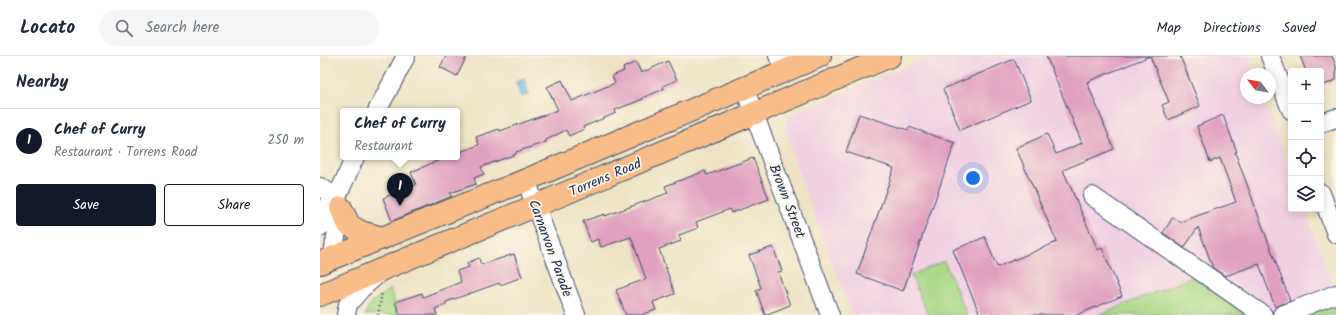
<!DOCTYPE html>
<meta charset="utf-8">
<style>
:root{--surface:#fff;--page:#f6f6f7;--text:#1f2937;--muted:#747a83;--line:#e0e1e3;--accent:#111827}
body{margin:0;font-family:Kalam,sans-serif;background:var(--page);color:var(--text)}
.controls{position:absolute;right:12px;top:12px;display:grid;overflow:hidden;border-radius:4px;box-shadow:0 2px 10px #0003}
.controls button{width:36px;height:36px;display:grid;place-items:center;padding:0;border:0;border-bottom:1px solid var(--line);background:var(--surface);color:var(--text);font:20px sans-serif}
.compass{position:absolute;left:920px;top:12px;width:36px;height:36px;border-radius:50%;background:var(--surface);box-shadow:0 2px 10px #0003;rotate:301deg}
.you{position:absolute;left:653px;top:122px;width:14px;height:14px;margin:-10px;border:3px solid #fff;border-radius:50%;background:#1a73e8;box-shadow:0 0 0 6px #1a73e833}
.badge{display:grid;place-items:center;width:26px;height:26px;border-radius:50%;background:var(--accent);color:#fff;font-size:13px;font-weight:700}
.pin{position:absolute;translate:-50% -33px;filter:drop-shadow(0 1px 2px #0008)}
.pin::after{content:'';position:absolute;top:21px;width:14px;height:12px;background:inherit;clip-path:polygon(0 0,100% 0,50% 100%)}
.popup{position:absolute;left:20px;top:52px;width:120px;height:52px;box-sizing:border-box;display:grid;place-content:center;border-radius:4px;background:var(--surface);filter:drop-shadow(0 1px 3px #0005);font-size:13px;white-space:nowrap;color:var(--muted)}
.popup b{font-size:15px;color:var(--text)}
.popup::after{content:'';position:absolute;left:50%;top:100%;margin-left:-8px;border:8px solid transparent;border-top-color:var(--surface)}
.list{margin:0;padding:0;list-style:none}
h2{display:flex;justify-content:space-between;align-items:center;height:52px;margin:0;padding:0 16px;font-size:17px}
h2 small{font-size:13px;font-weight:400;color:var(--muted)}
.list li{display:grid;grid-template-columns:26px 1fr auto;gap:12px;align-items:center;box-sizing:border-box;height:64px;padding:0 16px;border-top:1px solid var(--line)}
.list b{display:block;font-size:15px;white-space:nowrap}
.list p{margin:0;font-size:13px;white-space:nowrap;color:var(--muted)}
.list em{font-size:13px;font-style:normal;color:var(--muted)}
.actions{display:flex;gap:8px;padding:12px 16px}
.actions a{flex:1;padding:9px 0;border:1px solid var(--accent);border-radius:4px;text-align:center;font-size:14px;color:var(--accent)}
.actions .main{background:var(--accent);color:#fff}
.icon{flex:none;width:22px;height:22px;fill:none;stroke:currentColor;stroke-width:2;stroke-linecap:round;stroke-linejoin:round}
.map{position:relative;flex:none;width:1016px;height:259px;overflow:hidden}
header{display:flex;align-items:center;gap:24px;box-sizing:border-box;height:56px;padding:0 20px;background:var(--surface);border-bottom:1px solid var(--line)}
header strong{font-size:19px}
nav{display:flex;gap:22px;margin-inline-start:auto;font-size:14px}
.search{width:280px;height:36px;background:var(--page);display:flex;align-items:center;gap:10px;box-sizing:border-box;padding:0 14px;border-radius:22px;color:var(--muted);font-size:15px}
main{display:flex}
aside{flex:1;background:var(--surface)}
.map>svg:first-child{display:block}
.built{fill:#f1d0e2}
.green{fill:#a8d885;stroke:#628472}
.water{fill:#6ab7e4;stroke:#4273a1}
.building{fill:#e0a1bf}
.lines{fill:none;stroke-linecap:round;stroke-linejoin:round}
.minor-casing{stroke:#3b4a6d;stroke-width:20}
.major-casing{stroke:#3b4a6d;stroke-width:24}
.path{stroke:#3b4a6d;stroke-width:2.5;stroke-dasharray:1 3;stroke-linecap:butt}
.minor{stroke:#fff;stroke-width:18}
.major{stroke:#f8bd89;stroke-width:22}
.labels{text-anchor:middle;stroke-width:3.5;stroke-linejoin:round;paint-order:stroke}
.street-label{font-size:14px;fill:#1b2f5e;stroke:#fcf5e5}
</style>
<header>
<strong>Locato</strong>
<div class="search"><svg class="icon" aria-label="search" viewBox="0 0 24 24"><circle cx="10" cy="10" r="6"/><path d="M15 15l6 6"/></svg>Search here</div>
<nav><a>Map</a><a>Directions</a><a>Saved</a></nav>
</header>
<main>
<aside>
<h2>Nearby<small></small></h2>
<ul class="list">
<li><span class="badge">1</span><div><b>Chef of Curry</b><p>Restaurant · Torrens Road</p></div><em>250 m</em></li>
</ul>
<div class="actions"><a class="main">Save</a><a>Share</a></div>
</aside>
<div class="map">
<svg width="1016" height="259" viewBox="0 0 1016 259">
<rect width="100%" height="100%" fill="#fcf5e5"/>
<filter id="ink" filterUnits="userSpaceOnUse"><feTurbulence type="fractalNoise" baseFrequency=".025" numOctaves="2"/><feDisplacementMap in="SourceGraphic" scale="8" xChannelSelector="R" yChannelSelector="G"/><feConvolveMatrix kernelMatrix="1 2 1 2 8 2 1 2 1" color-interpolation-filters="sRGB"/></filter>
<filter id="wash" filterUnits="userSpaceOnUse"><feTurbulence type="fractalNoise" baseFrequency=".012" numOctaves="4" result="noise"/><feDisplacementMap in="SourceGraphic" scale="16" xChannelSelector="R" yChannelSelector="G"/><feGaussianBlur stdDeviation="0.9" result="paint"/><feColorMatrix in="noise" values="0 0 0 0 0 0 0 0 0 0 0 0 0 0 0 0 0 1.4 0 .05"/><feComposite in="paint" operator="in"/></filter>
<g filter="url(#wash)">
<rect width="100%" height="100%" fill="#eee4c5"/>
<path class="built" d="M610 0H929L935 18H926V42H944L971 116V153H985L1016 238V259H532L487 139 464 73 470 59Z"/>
<path class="green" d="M624 205 647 259H608L591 219Z
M873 221 926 259H779Z
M70 233 79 259H45L51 247Z
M1015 248 1016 259H980Z"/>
<path class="water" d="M204 23 209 38 201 41 196 26Z"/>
<g id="blocks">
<path class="building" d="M126 0H147L137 20 120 11Z
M726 0H830L767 26 794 93 743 114 778 194 782 192 802 240 757 259H660L633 194 665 181 677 211 737 186 696 92 727 78 736 98 762 87Z
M830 0H860L880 50 848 64 842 49 849 46Z
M980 0H1012L1016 10V24L1001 30V15H986Z
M694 3 711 44 640 74 623 33Z
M348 5 357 24 343 30 344 33 322 42 323 43 295 54 296 57 263 71 264 73 249 80 246 74 226 84V86L196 96V98L161 111 164 118 154 122 156 128 130 137 132 140 72 165 63 142 96 129 91 116 127 101H137V97L159 89 156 81 179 73 180 75 238 54 227 31 242 24 252 45 295 27 292 20 304 15 303 12 316 6 321 17Z
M539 58 588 74 589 71 635 87 583 235 537 218 574 112 526 96Z
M903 59 917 96H915L970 245 955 251 939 208 905 220 893 212 878 171 864 192 843 177 853 161 860 166 916 146 900 102 890 106 877 70Z
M433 102 449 143 411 157 410 153 376 166 378 172 359 179 361 185 339 193 355 238 333 246 336 254 321 259H306L296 234 326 223 311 181 281 191 278 183 271 186 263 165 285 158V160L348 137 345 130 385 115 387 119Z
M453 191 462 215 458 216 470 249 445 259 436 234 441 232 429 199Z
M194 198 202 221 180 229 179 227 126 246V248L115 253 117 259H80L75 246 102 237 103 241 141 226 137 215 149 211 147 207 159 202 161 209Z"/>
</g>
</g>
<g filter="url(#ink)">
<use href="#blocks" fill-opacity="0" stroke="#3b4a6d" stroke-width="1"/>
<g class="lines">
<defs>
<path id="minor" d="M458 0 473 11
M950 0 971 54
M424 31 510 259
M57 55 86 0
M1001 67 1016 62
M206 124 256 259
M0 131 17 141
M1001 137 1016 178
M772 140 943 259
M0 171 8 148 17 141 35 101
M12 203 21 152 19 147
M26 259 28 248 41 233 58 218
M962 259 1016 238"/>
<path id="major" d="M21 152 29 169 41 176 63 182
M0 207 206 124 500 0
M0 239 215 150 570 0"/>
</defs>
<use href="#minor" class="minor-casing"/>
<use href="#major" class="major-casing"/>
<path class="path" d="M58 259 62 236"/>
<use href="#minor" class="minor"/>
<use href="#major" class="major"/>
</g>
</g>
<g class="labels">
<g class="street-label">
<text transform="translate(285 121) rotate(-23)" y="5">Torrens Road</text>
<text transform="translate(468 145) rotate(69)" y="5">Brown Street</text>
<text transform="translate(231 192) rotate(70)" y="5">Carnarvon Parade</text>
</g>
</g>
</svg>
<div class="controls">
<button>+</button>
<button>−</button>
<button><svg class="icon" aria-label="locate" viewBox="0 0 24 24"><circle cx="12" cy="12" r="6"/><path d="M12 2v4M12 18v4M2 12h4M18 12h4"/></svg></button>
<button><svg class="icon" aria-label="layers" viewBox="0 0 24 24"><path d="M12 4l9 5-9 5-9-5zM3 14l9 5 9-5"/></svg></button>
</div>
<svg class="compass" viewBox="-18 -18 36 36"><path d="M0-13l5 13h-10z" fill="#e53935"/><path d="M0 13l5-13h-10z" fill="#747a83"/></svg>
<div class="you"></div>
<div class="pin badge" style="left:80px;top:150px">1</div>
<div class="popup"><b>Chef of Curry</b>Restaurant</div>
</div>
</main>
